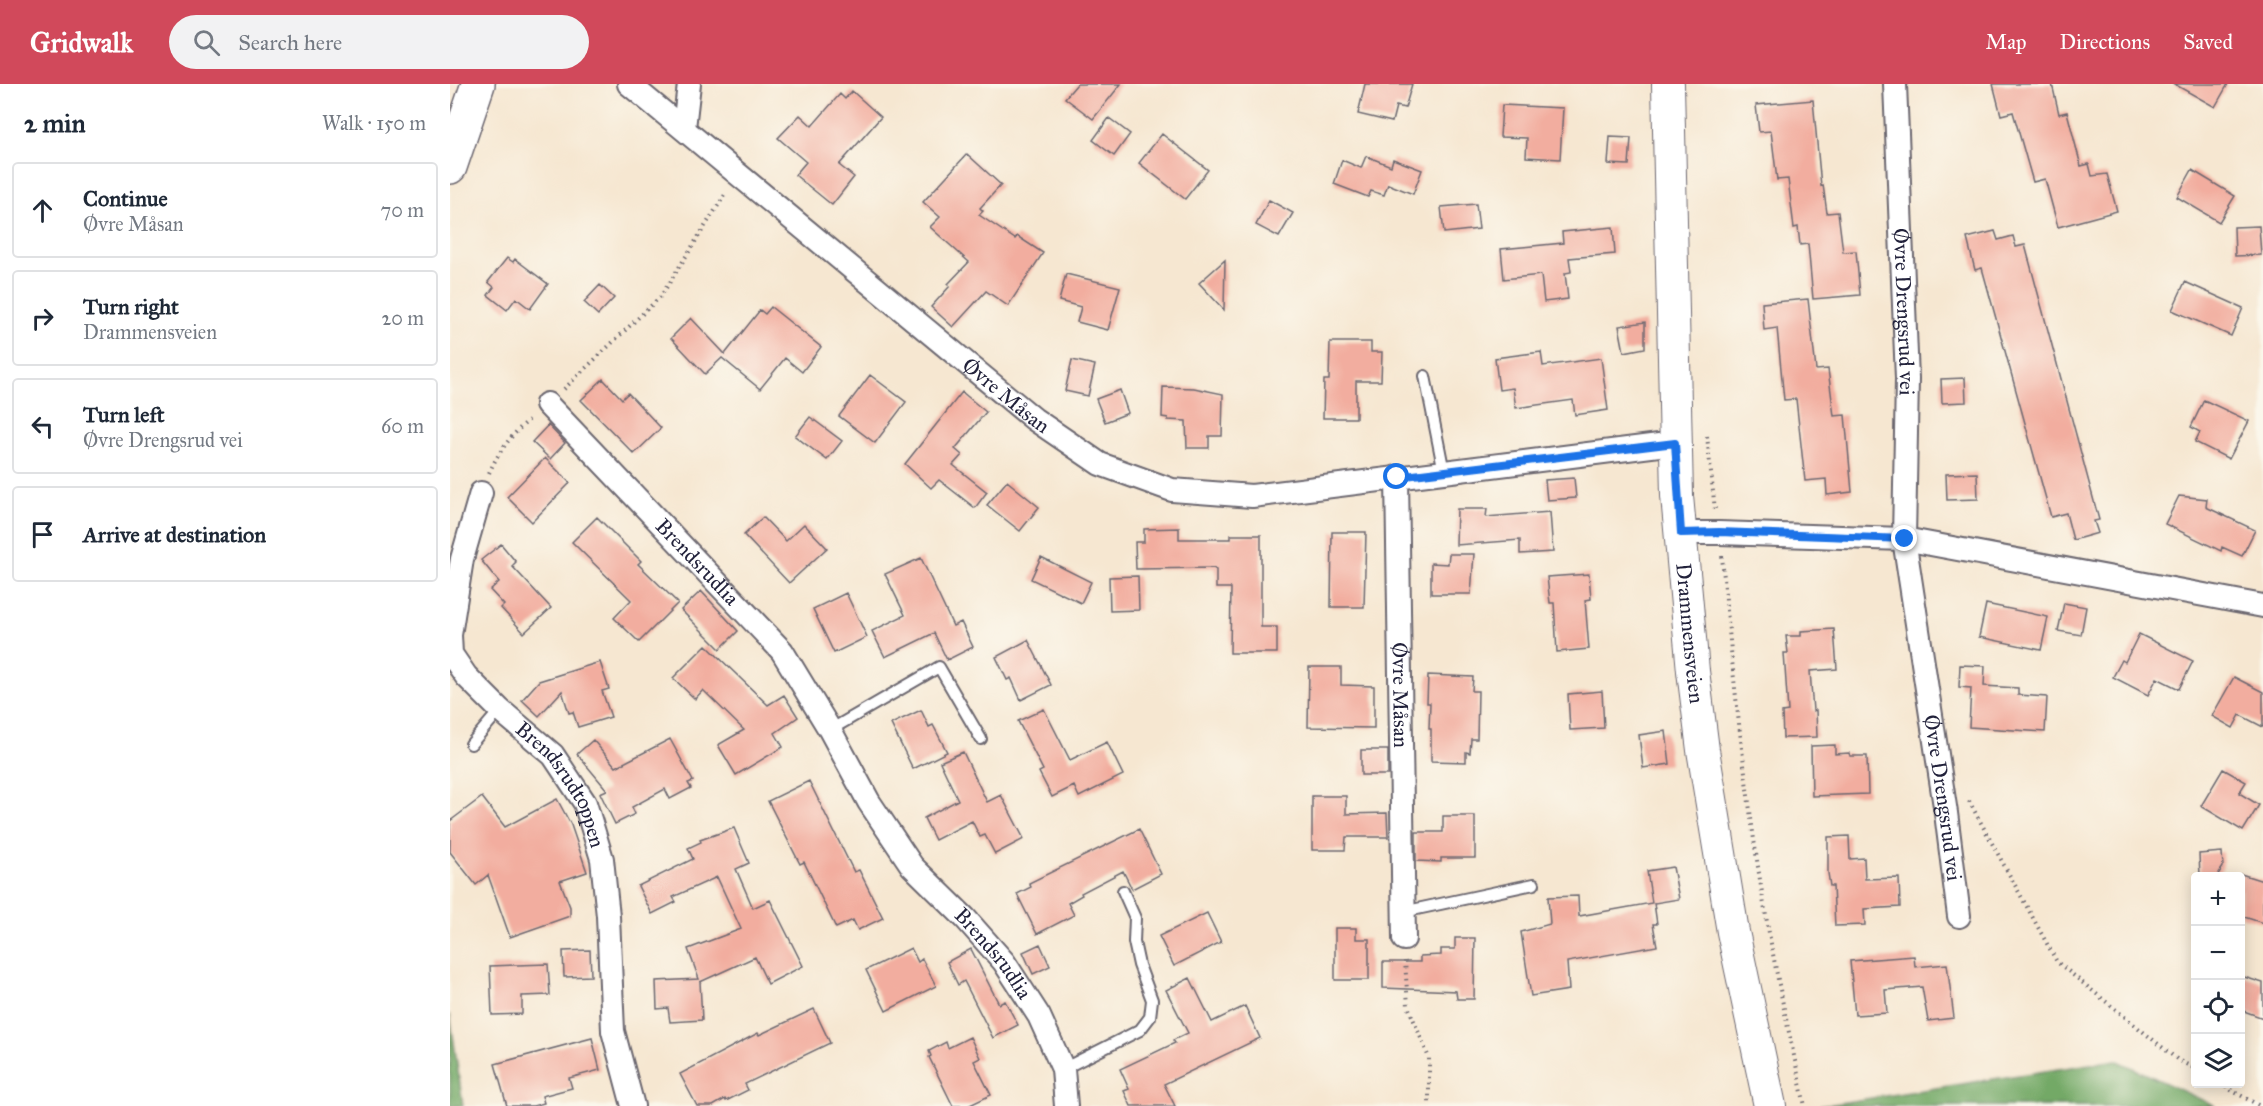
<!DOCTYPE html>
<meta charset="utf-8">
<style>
:root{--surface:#fff;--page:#f2f2f3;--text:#1f2937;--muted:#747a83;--line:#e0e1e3;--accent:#d1495b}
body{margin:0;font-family:"IM FELL Great Primer",serif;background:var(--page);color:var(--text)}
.controls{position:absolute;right:18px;bottom:18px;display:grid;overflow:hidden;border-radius:6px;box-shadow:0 3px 15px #0003}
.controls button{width:54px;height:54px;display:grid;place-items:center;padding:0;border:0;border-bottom:2px solid var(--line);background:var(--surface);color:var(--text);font:30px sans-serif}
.stop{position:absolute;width:18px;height:18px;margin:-14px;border:4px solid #1a73e8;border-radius:50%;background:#fff}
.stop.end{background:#1a73e8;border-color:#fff;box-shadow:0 2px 6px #0008}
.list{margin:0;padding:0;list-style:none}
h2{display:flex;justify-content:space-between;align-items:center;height:78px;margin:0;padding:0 24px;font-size:26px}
h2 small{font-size:20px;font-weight:400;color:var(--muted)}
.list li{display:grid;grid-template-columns:39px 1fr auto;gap:18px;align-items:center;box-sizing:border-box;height:96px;margin:0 12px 12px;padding:0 12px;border:2px solid var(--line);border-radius:6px}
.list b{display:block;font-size:22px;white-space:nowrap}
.list p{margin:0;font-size:20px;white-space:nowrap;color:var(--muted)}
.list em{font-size:20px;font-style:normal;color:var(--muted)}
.icon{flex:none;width:33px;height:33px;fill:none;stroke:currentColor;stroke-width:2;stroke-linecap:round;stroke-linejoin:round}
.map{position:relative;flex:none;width:1813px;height:1022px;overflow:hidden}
header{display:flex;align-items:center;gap:36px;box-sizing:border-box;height:84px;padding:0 30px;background:var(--accent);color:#fff}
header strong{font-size:28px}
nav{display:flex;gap:33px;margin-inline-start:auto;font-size:21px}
.search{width:420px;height:54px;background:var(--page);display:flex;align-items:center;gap:15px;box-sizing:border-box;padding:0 21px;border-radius:33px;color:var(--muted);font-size:22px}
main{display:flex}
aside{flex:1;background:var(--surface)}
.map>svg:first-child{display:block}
.forest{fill:#73a966;stroke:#4a6650;stroke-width:1.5}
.building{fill:#f2ad9f}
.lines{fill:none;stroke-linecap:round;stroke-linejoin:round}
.lane-casing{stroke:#6c6770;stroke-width:14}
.street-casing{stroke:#6c6770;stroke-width:26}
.secondary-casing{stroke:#6c6770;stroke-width:34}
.highway-casing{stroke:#6c6770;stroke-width:36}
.path{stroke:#6c6770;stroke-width:4;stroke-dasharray:1.5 4.5;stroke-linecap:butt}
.lane{stroke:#fff;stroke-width:10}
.street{stroke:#fff;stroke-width:22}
.secondary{stroke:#fff;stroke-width:32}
.highway{stroke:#fff;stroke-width:33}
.route{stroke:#1a73e8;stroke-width:8}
.labels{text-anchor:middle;stroke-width:5;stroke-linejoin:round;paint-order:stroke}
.street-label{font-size:21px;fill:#22223b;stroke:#fbf7ec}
</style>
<header>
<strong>Gridwalk</strong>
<div class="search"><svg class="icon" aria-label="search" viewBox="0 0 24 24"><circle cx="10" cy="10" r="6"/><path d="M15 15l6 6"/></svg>Search here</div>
<nav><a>Map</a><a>Directions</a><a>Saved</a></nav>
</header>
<main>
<aside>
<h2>2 min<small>Walk · 150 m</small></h2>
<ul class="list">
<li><svg class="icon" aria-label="ahead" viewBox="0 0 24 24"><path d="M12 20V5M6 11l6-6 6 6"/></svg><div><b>Continue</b><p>Øvre Måsan</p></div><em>70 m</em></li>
<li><svg class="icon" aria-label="right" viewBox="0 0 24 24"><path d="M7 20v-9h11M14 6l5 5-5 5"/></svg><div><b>Turn right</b><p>Drammensveien</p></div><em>20 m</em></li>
<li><svg class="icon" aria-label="left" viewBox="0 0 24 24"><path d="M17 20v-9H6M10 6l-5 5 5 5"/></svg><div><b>Turn left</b><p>Øvre Drengsrud vei</p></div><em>60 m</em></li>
<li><svg class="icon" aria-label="arrive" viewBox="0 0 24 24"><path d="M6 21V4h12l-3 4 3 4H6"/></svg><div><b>Arrive at destination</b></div></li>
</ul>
</aside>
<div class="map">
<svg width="1813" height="1022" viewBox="0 0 1813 1022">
<rect width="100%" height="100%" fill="#fbf7ec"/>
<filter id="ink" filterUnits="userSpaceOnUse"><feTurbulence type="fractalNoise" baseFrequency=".0167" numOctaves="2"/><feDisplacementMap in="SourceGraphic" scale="12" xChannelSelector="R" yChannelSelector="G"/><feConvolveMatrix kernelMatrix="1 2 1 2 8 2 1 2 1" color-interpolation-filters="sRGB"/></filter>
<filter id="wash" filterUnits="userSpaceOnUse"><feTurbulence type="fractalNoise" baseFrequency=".008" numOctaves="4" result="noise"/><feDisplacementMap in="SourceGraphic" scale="24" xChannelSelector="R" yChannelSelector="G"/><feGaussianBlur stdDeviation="1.35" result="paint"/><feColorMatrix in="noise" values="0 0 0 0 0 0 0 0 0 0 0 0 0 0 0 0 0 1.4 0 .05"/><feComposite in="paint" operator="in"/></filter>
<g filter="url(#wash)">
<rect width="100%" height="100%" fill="#f6e7d1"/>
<path class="forest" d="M0 930 13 1022H0Z
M1666 976 1765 1022H1370Z"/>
<g id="blocks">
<path class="building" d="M627 0H671L643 35 615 14Z
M915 0H962L955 24 946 22 942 38 908 30Z
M1543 0H1602L1609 30 1617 28 1631 82 1639 80 1642 92 1657 90 1667 127 1608 143 1595 95 1583 98 1563 28 1551 31Z
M1724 0H1778L1765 23Z
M402 7 431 33 389 81 404 93 382 121 345 91 356 78 328 54 350 31 362 42 390 10 395 15Z
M1363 16 1371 102 1373 101 1377 129 1388 128 1393 168 1406 167 1410 211 1363 215 1358 160 1350 161 1348 143 1344 144 1338 95 1327 96 1321 47 1309 48 1306 21Z
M1052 21 1113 24 1110 75 1076 73 1077 54 1050 53Z
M659 34 680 50 664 72 643 56Z
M712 50 758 86 735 115 689 79Z
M1160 53 1181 54 1179 81 1158 80Z
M517 70 551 101 530 124 533 127 529 131 565 155 567 152 593 169 558 222 536 207 503 243 481 223 500 202 498 200 519 178 480 143 490 133 473 118Z
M916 72 941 82 943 75 972 86 963 110 938 100 934 111 921 107 918 113 884 100 892 76 911 84Z
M1742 86 1785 112 1769 138 1727 113Z
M819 116 843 129 829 153 806 141Z
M1026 120 1029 145 994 149 991 123Z
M1809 142 1811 171 1785 172 1784 143Z
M1163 143 1165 170 1119 174 1121 188 1115 189 1118 215 1094 218 1091 191 1054 195 1051 165 1113 159 1112 148Z
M1545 147 1548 156 1563 152 1566 163 1575 161 1649 436 1644 437 1648 449 1623 456 1616 429 1601 433 1532 184 1525 186 1517 154Z
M57 174 63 178 65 175 98 200 80 225 66 214 57 226 38 211 44 203 38 198Z
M775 176 774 226 749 199Z
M616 190 670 203 658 246 627 238 631 223 609 217Z
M1735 198 1793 224 1781 252 1722 226Z
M150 201 164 214 148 231 134 218Z
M1358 215 1366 286 1378 285 1384 332 1395 331 1402 408 1377 411 1376 395 1355 397 1346 315 1334 316 1327 244 1314 246 1312 219Z
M321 223 371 263 352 288 335 274 310 305 272 274 255 290 221 254 241 234 275 270 310 226 315 230Z
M1195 238V264L1174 268 1169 242Z
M880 258H921V268H932L931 297H906V334H873L874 296H879Z
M1091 268 1093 282 1151 274 1158 326 1125 331 1123 316 1066 324 1063 304 1049 306 1045 274Z
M622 276 645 281 638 312 615 307Z
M420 291 456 318 425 359 389 332Z
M1515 294 1516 318 1492 319 1491 295Z
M153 295 172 315 178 309 211 344 184 370 131 316Z
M713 303 744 304 773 310 772 352H759V364H737L736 337 718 336V334L712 333Z
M670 306 678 329 655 338 646 315Z
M512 308 536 328 505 365 512 371 503 381 537 408 525 424 489 396 481 404 455 380Z
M1754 316 1799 337 1779 375 1745 358 1750 348 1741 343Z
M360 333 392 357 377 376 345 352Z
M98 341 115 359 100 375 82 358Z
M95 374 120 399 82 438 57 413Z
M1527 389 1528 415 1497 416 1496 390Z
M1124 394 1126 414 1097 416 1095 396Z
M557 397 589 423 570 447 537 421Z
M1729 412 1757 415 1756 423 1805 446 1792 472 1772 463 1771 467 1715 440Z
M1007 425H1037L1036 433 1100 428 1103 468 1070 470V456L1006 461Z
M147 433 191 477 188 480 228 519 189 558 164 534 181 516 122 458Z
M313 433 336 457 354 440 377 464 339 499 294 451Z
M729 444V455H781V451H811V543H827V569H780L781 504H766V486L763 484 686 485 685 458H694V445Z
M882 448H916L914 523H881Z
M51 460 66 478 62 482 101 524 74 549 51 524 54 521 40 506 49 498 31 476Z
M999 470H1024L1021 510H981V479L998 480Z
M591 473 641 498 631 519 581 495Z
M471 474 503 542 511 538 523 563 497 576 484 549 435 573 422 547 455 531 435 490Z
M1139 490 1141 515 1135 516 1139 565 1107 568 1104 519H1100L1097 493Z
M688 492 689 526 660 527 659 493Z
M251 507 288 547 270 565 231 526Z
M396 509 417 553 384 569 363 525Z
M1614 519 1636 523 1631 551 1608 547Z
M1536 520 1598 533 1591 566 1529 553Z
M1384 545 1387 585 1360 587 1363 627 1366 626 1367 653 1333 654 1332 628 1338 627 1334 569H1338L1336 552H1351V547Z
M1689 550 1743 577 1729 605 1707 594 1698 611 1663 593 1672 576 1675 578Z
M578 556 601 601 571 616 561 594 557 596 546 573Z
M256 561 318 621 334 611 348 633 325 649 333 663 286 691 268 661 294 646 253 606 245 615 223 594Z
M150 578 159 605 152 607 161 633 128 643 123 628 119 629 112 607 89 632 72 616 89 597Z
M1510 581 1535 582 1534 602 1568 604V611L1597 613 1595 648 1519 643 1521 604 1509 603Z
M859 583H891V601L924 602V644L858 643Z
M978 591 1023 593 1022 607H1028L1027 655H1021L1020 669 1016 668V678L981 677V645H979L980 619H977Z
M1784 593 1813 608V643L1790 631 1783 644 1762 632Z
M1152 607 1154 644 1120 646 1118 610Z
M594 625 620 676 657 658 673 691 629 713 624 702 602 713 589 688 593 686 568 637Z
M471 626 479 643 483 641 497 668 463 685 441 640Z
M1216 647 1220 680 1193 684 1189 651Z
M220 655 243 697 238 699 241 704 220 715 215 705 182 723 185 730 165 740 150 709 157 706 127 670 143 656 166 683Z
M1385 661V670L1399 669 1400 672H1417L1418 710 1362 712 1361 662Z
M911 666H938V691H911Z
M513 668 537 718 551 711 574 755 545 770 535 751 530 753 522 737 485 756 474 734 508 716 490 678Z
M1773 685 1796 698 1789 709 1809 721 1793 747 1751 722Z
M359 697 404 788 409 786 433 834 408 846 403 836 386 844 354 778 350 780 318 717Z
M862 712H896V730L937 729 938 753H896L895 766H862Z
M32 713 55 743 107 715 121 741 137 788 110 797 120 823V832L60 853 38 791 26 801 0 768V737Z
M993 732H1025V774H991V778L966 777V748H993Z
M284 744 299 779 286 785 303 824 320 816 353 882 318 900 305 873 250 898 252 936 220 938 218 924 207 925 206 897 249 895 238 865 291 845 267 793 223 813 226 818 202 830 188 802 243 775 238 764 251 758 250 756Z
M689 745 711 790 682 805 673 787 631 809 632 811 618 819 624 831 587 850 567 810 581 803 579 799Z
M1399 752 1400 775 1414 774 1415 795 1449 794 1450 823 1414 825 1415 841 1385 842 1383 802H1380L1378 789V753Z
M1772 768 1773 783 1767 792H1750L1749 770Z
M1223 783 1229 815 1204 819 1207 840H1203L1207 862 1117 878 1119 906 1081 912 1071 848 1100 840 1098 813 1128 812 1129 832 1202 819 1197 787Z
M1791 790 1813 797V839L1791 832Z
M757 829 771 858 724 882 709 852Z
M885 844H906V855H919V896H885Z
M1005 854H1025L1024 915H1007L1006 907 933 904V878H970V872L991 871V865H1005Z
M590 860 600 882 583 890 573 868Z
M461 864 468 878 472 875 486 902 436 927 416 886Z
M521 865 549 920 555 917 568 941 543 954 514 897 508 901 497 878Z
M140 866 141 892 114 893 113 867Z
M1464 872 1465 883 1497 880 1504 934 1478 937 1472 903 1435 906 1437 929 1405 931 1400 877Z
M98 880 100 911 72 912V930L42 931 40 882Z
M1791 892 1813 899V934L1791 926Z
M740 894 762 938 795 922 810 954 714 1000 725 1022H681L674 1007 679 1005 670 985 725 959 723 956 738 949 716 906Z
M364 925 380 959 295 1000 298 1006 276 1017 275 1015 263 1022H247L230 990 308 949 309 951Z
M520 953 530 974 524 977 541 1011 518 1022H503L479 973 481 972 479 967 496 958 498 964Z
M142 954 150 986 119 994 122 1004 92 1012 94 1019 83 1022H57L45 980Z"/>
</g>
</g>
<g filter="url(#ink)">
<use href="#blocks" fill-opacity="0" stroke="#6c6770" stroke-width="1.5"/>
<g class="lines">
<defs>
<path id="lane" d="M975 292 994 388
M380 646 489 583 531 655
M21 660 50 626
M953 828 1084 800
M613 985 690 946 700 933 702 916 689 881 684 858 685 834 673 807"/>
<g id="street">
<path id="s1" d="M179 0 584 335 650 380 722 406 802 412 1225 359"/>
<path id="s2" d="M1445 0 1457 295 1454 455 1496 729 1509 832"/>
<path d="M234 44 239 0"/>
<path id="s3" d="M97 320 332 567 380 646 419 718 462 782 515 834 554 878 589 932 613 985 616 1022"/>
<path id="s4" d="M947 393 954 855"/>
<path id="s5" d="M31 409 12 475 0 551 1 570 16 592 50 626 103 671 135 719 152 775 158 832 163 947 183 1022"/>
<path d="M1231 449H1269L1454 455 1813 522"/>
</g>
<g id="secondary">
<path id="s6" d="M1218 0 1227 412 1243 587 1253 666 1283 848 1320 1022"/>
</g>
<path id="highway" d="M0 83 28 0"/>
</defs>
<use href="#lane" class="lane-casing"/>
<use href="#street" class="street-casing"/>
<use href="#secondary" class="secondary-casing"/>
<use href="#highway" class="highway-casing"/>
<path class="path" d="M114 305 211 212 276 109
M1257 352 1265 426
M39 389C49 367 61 351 79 336
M1272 472C1281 574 1292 675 1307 776 1319 859 1337 940 1355 1022
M1519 717 1607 878 1728 976 1746 985
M955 877 958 922 979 974V1022
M1770 1000 1810 1022"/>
<use href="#lane" class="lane"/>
<use href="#street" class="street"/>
<use href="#secondary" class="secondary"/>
<use href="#highway" class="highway"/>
</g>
</g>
<g class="lines" filter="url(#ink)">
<path class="route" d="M947 393 1225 359 1231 449 1269 448 1455 455"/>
</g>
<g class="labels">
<g class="street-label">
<text dy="7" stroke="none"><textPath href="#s2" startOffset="228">Øvre Drengsrud vei</textPath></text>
<text dy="7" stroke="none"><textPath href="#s1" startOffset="489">Øvre Måsan</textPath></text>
<text dy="7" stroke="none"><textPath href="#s3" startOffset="218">Brendsrudlia</textPath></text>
<text dy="7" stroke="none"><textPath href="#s6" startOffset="550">Drammensveien</textPath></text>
<text dy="7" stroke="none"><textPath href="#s4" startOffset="218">Øvre Måsan</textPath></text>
<text dy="7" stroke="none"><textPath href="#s5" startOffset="338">Brendsrudtoppen</textPath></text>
<text dy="7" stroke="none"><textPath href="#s2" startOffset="717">Øvre Drengsrud vei</textPath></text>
<text dy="7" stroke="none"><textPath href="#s3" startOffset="712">Brendsrudlia</textPath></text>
</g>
</g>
</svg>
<div class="controls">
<button>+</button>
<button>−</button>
<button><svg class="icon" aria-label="locate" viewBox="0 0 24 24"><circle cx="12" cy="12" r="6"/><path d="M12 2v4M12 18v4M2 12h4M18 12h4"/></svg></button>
<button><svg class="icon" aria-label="layers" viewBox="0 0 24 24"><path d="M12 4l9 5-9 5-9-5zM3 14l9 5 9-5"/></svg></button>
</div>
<div class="stop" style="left:947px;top:393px"></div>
<div class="stop end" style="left:1455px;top:455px"></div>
</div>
</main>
